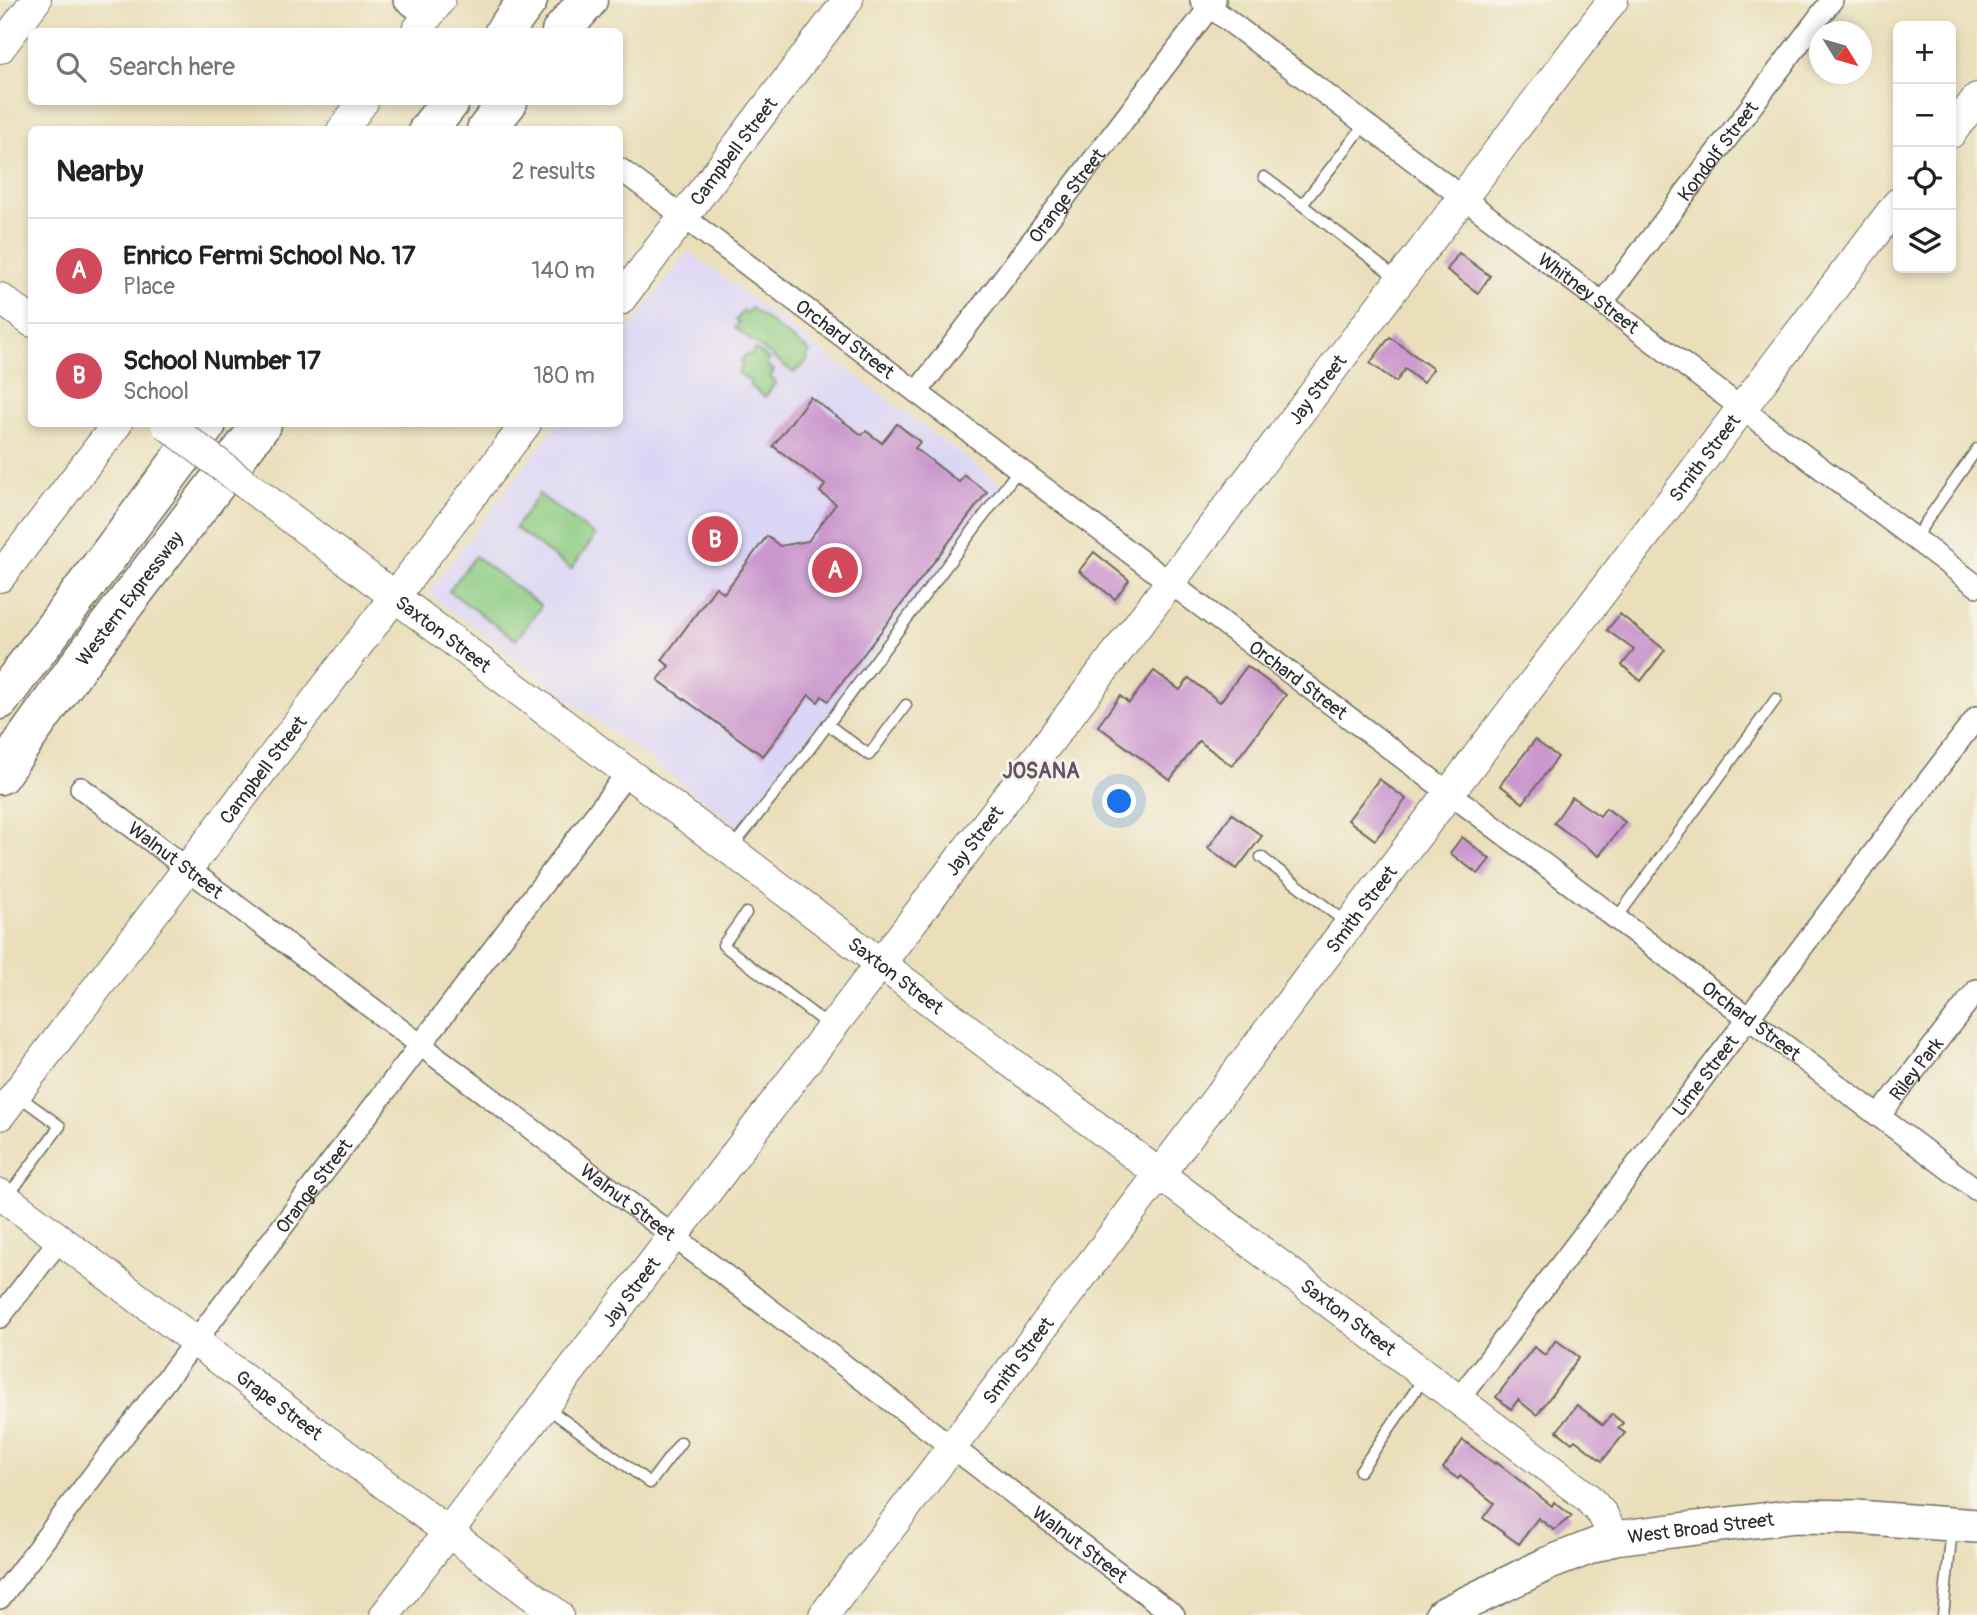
<!DOCTYPE html>
<meta charset="utf-8">
<style>
:root{--surface:#fff;--page:#f2f2f2;--text:#222;--muted:#767676;--line:#e0e0e0;--accent:#d1495b}
body{margin:0;font-family:Pangolin,sans-serif;background:var(--page);color:var(--text)}
.controls{position:absolute;right:21px;top:21px;display:grid;overflow:hidden;border-radius:10px;box-shadow:0 4px 10px #0003}
.controls button{width:63px;height:63px;display:grid;place-items:center;padding:0;border:0;border-bottom:2px solid var(--line);background:var(--surface);color:var(--text);font:35px sans-serif}
.compass{position:absolute;left:1809px;top:21px;width:63px;height:63px;border-radius:50%;background:var(--surface);box-shadow:0 4px 10px #0003;rotate:127deg}
.you{position:absolute;left:1120px;top:802px;width:24px;height:24px;margin:-18px;border:5px solid #fff;border-radius:50%;background:#1a73e8;box-shadow:0 0 0 10px #1a73e833}
.badge{display:grid;place-items:center;width:46px;height:46px;border-radius:50%;background:var(--accent);color:#fff;font-size:23px;font-weight:700}
.pin{position:absolute;translate:-50% -50%;border:4px solid #fff;box-shadow:0 2px 7px #0006}
.list{margin:0;padding:0;list-style:none}
h2{display:flex;justify-content:space-between;align-items:center;height:91px;margin:0;padding:0 28px;font-size:30px}
h2 small{font-size:23px;font-weight:400;color:var(--muted)}
.list li{display:grid;grid-template-columns:46px 1fr auto;gap:21px;align-items:center;box-sizing:border-box;height:105px;padding:0 28px;border-top:2px solid var(--line)}
.list b{display:block;font-size:26px;white-space:nowrap}
.list p{margin:0;font-size:23px;white-space:nowrap;color:var(--muted)}
.list em{font-size:23px;font-style:normal;color:var(--muted)}
.icon{flex:none;width:38px;height:38px;fill:none;stroke:currentColor;stroke-width:2;stroke-linecap:round;stroke-linejoin:round}
.map{position:relative;flex:none;width:1977px;height:1615px;overflow:hidden}
.search{position:absolute;background:var(--surface);box-shadow:0 4px 10px #0003;left:28px;top:28px;width:595px;height:77px;display:flex;align-items:center;gap:18px;box-sizing:border-box;padding:0 24px;border-radius:10px;color:var(--muted);font-size:26px}
.panel{position:absolute;background:var(--surface);box-shadow:0 4px 10px #0003;left:28px;top:126px;width:595px;height:301px;border-radius:10px}
.map>svg:first-child{display:block}
.built{fill:#dcd6f6}
.green{fill:#8ecd84;stroke:#5c7c58;stroke-width:2}
.building{fill:#cb97ce}
.lines{fill:none;stroke-linecap:round;stroke-linejoin:round}
.lane-casing{stroke:#6e6a5d;stroke-width:13}
.street-casing{stroke:#6e6a5d;stroke-width:24}
.secondary-casing{stroke:#6e6a5d;stroke-width:32}
.primary-casing{stroke:#6e6a5d;stroke-width:36}
.highway-casing{stroke:#6e6a5d;stroke-width:41}
.lane{stroke:#fff;stroke-width:10}
.street{stroke:#fff;stroke-width:21}
.secondary{stroke:#fff;stroke-width:30}
.primary{stroke:#fff;stroke-width:33}
.highway{stroke:#fff;stroke-width:38}
.secondary-bridge-casing{stroke:#6e6a5d;stroke-width:32;stroke-linecap:butt}
.secondary-bridge{stroke:#fff;stroke-width:30}
.labels{text-anchor:middle;stroke-width:6;stroke-linejoin:round;paint-order:stroke}
.street-label{font-size:19px;fill:#2b2b2b;stroke:#f7f3e8}
.neighbourhood-label{font-size:21px;font-weight:bold;fill:#635164;stroke:#f7f3e8}
</style>
<div class="map">
<svg width="1977" height="1615" viewBox="0 0 1977 1615">
<rect width="100%" height="100%" fill="#f7f3e8"/>
<filter id="ink" filterUnits="userSpaceOnUse"><feTurbulence type="fractalNoise" baseFrequency=".0143" numOctaves="2"/><feDisplacementMap in="SourceGraphic" scale="14" xChannelSelector="R" yChannelSelector="G"/><feConvolveMatrix kernelMatrix="1 2 1 2 8 2 1 2 1" color-interpolation-filters="sRGB"/></filter>
<filter id="wash" filterUnits="userSpaceOnUse"><feTurbulence type="fractalNoise" baseFrequency=".00686" numOctaves="4" result="noise"/><feDisplacementMap in="SourceGraphic" scale="28" xChannelSelector="R" yChannelSelector="G"/><feGaussianBlur stdDeviation="1.57" result="paint"/><feColorMatrix in="noise" values="0 0 0 0 0 0 0 0 0 0 0 0 0 0 0 0 0 1.4 0 .05"/><feComposite in="paint" operator="in"/></filter>
<g filter="url(#wash)">
<rect width="100%" height="100%" fill="#eadfba"/>
<path class="built" d="M688 251 1002 485 821 725 814 729 739 827 428 593 557 424H620V341Z"/>
<path class="green" d="M751 308 810 352 806 357 808 359 800 369 798 368 794 373 735 328 739 323 736 320 743 311 746 313Z
M755 349 769 359 766 365 774 371 770 377 776 382 765 397 749 385 751 382 738 373 743 364 740 362 746 354 750 356Z
M539 494 595 536 571 569 515 528Z
M475 556 541 606 516 640 449 591Z"/>
<g id="blocks">
<path class="building" d="M1459 253 1490 276 1478 293 1447 270Z
M1390 337 1433 369 1423 383 1405 369 1396 382 1370 363Z
M810 397 862 435 866 431 882 443 897 424 920 442 915 448 959 482 964 475 987 492 828 701 822 696 818 702 809 695 763 756 658 680 669 666 662 660 716 587 724 593 767 536 780 546 808 541 836 504 820 492 825 485 773 446Z
M1094 552 1129 580 1115 599 1079 571Z
M1620 614 1665 650 1641 681 1622 665 1634 650 1607 630Z
M1247 666 1286 695 1232 766 1199 741 1170 780 1098 726 1120 696 1129 703 1154 671 1180 690 1189 678 1220 702Z
M1535 740 1558 757 1523 803 1500 785Z
M1379 779 1406 799 1375 840 1348 820Z
M1572 797 1600 816 1606 808 1625 822 1599 856 1554 823Z
M1232 814 1262 836 1237 869 1208 848Z
M1462 837 1490 859 1478 874 1450 853Z
M1556 1340 1579 1357 1537 1415 1518 1400 1511 1409 1496 1397 1534 1347 1545 1355Z
M1577 1405 1603 1425 1612 1414 1623 1423 1618 1428 1625 1433 1602 1461 1575 1440 1572 1443 1557 1431Z
M1463 1440 1495 1464 1496 1462 1552 1506 1554 1502 1572 1516 1554 1530 1538 1518 1519 1544 1483 1518 1494 1503 1460 1476 1458 1479 1443 1468Z"/>
</g>
</g>
<g filter="url(#ink)">
<use href="#blocks" fill-opacity="0" stroke="#6e6a5d" stroke-width="2"/>
<g class="lines">
<defs>
<path id="lane" d="M1365 124 1302 205 1398 279
M1264 177 1302 205
M1914 539 1977 449
M827 724 869 755 906 705
M731 849 805 755 1019 469
M1261 857 1348 924
M746 913 723 945 829 1026
M1616 919 1776 699
M8 1196 60 1126 16 1094
M546 1407 650 1483 681 1442
M1360 1471 1424 1378
M1943 1615 1952 1529"/>
<g id="street">
<path d="M404 0 427 17"/>
<path id="s1" d="M1201 0 1977 586"/>
<path id="s2" d="M620 169 1977 1190"/>
<path id="s3" d="M1602 303 1832 0"/>
<path id="s4" d="M917 392 1215 0"/>
<path id="s5" d="M81 788 1174 1615"/>
<path id="s6" d="M1879 1116 1977 990"/>
<path d="M0 1317 60 1239"/>
<path id="s7" d="M1458 1400 1977 717"/>
<path id="s8" d="M0 1598 628 772"/>
</g>
<g id="secondary">
<path d="M416 32 440 0"/>
<path d="M0 48 36 0"/>
<path d="M342 130 363 102"/>
<path d="M1951 133 1977 98"/>
<path d="M0 298 32 322"/>
<path id="s9" d="M620 300 848 0"/>
<path id="s10" d="M272 504 1587 1497 1603 1515 1614 1538"/>
<path d="M0 577 117 424"/>
<path id="s11" d="M0 1115 526 424"/>
<path id="s12" d="M0 1194 558 1615"/>
<path id="s13" d="M385 1615 1613 0"/>
<path id="s14" d="M824 1615 1898 203"/>
</g>
<g id="primary">
<path id="s15" d="M1442 1615 1547 1564 1614 1538 1795 1516 1856 1517 1977 1526"/>
</g>
<g id="highway">
<path d="M504 32 528 0"/>
<path d="M561 32 588 0"/>
<path d="M428 130 450 102"/>
<path d="M486 130 508 102"/>
<path d="M0 700 207 424"/>
<path id="s16" d="M0 775 76 668 262 424"/>
</g>
</defs>
<use href="#lane" class="lane-casing"/>
<use href="#street" class="street-casing"/>
<use href="#secondary" class="secondary-casing"/>
<use href="#primary" class="primary-casing"/>
<use href="#highway" class="highway-casing"/>
<use href="#lane" class="lane"/>
<use href="#street" class="street"/>
<use href="#secondary" class="secondary"/>
<use href="#primary" class="primary"/>
<use href="#highway" class="highway"/>
<defs>
<path id="secondary-bridge" d="M166 424 272 504"/>
</defs>
<use href="#secondary-bridge" class="secondary-bridge-casing"/>
<use href="#secondary-bridge" class="secondary-bridge"/>
</g>
</g>
<g class="labels">
<g class="street-label">
<text dy="7" stroke="none"><textPath href="#s9" startOffset="187">Campbell Street</textPath></text>
<text dy="7" stroke="none"><textPath href="#s3" startOffset="191">Kondolf Street</textPath></text>
<text dy="7" stroke="none"><textPath href="#s4" startOffset="247">Orange Street</textPath></text>
<text dy="7" stroke="none"><textPath href="#s1" startOffset="486">Whitney Street</textPath></text>
<text dy="7" stroke="none"><textPath href="#s2" startOffset="282">Orchard Street</textPath></text>
<text dy="7" stroke="none"><textPath href="#s13" startOffset="1540">Jay Street</textPath></text>
<text dy="7" stroke="none"><textPath href="#s14" startOffset="1454">Smith Street</textPath></text>
<text dy="7" stroke="none"><textPath href="#s16" startOffset="219">Western Expressway</textPath></text>
<text dy="7" stroke="none"><textPath href="#s10" startOffset="215">Saxton Street</textPath></text>
<text dy="7" stroke="none"><textPath href="#s2" startOffset="849">Orchard Street</textPath></text>
<text dy="7" stroke="none"><textPath href="#s11" startOffset="434">Campbell Street</textPath></text>
<text dy="7" stroke="none"><textPath href="#s13" startOffset="973">Jay Street</textPath></text>
<text dy="7" stroke="none"><textPath href="#s5" startOffset="119">Walnut Street</textPath></text>
<text dy="7" stroke="none"><textPath href="#s14" startOffset="887">Smith Street</textPath></text>
<text dy="7" stroke="none"><textPath href="#s10" startOffset="782">Saxton Street</textPath></text>
<text dy="7" stroke="none"><textPath href="#s2" startOffset="1416">Orchard Street</textPath></text>
<text dy="7" stroke="none"><textPath href="#s6" startOffset="60">Riley Park</textPath></text>
<text dy="7" stroke="none"><textPath href="#s7" startOffset="408">Lime Street</textPath></text>
<text dy="7" stroke="none"><textPath href="#s8" startOffset="518">Orange Street</textPath></text>
<text dy="7" stroke="none"><textPath href="#s5" startOffset="686">Walnut Street</textPath></text>
<text dy="7" stroke="none"><textPath href="#s13" startOffset="406">Jay Street</textPath></text>
<text dy="7" stroke="none"><textPath href="#s10" startOffset="1349">Saxton Street</textPath></text>
<text dy="7" stroke="none"><textPath href="#s14" startOffset="320">Smith Street</textPath></text>
<text dy="7" stroke="none"><textPath href="#s12" startOffset="350">Grape Street</textPath></text>
<text dy="7" stroke="none"><textPath href="#s15" startOffset="276">West Broad Street</textPath></text>
<text dy="7" stroke="none"><textPath href="#s5" startOffset="1253">Walnut Street</textPath></text>
</g>
<g class="neighbourhood-label">
<text x="1041" y="778">JOSANA</text>
</g>
</g>
</svg>
<div class="controls">
<button>+</button>
<button>−</button>
<button><svg class="icon" aria-label="locate" viewBox="0 0 24 24"><circle cx="12" cy="12" r="6"/><path d="M12 2v4M12 18v4M2 12h4M18 12h4"/></svg></button>
<button><svg class="icon" aria-label="layers" viewBox="0 0 24 24"><path d="M12 4l9 5-9 5-9-5zM3 14l9 5 9-5"/></svg></button>
</div>
<svg class="compass" viewBox="-18 -18 36 36"><path d="M0-13l5 13h-10z" fill="#e53935"/><path d="M0 13l5-13h-10z" fill="#767676"/></svg>
<div class="you"></div>
<div class="pin badge" style="left:835px;top:570px">A</div>
<div class="pin badge" style="left:715px;top:539px">B</div>
<div class="search"><svg class="icon" aria-label="search" viewBox="0 0 24 24"><circle cx="10" cy="10" r="6"/><path d="M15 15l6 6"/></svg>Search here</div>
<section class="panel">
<h2>Nearby<small>2 results</small></h2>
<ul class="list">
<li><span class="badge">A</span><div><b>Enrico Fermi School No. 17</b><p>Place</p></div><em>140 m</em></li>
<li><span class="badge">B</span><div><b>School Number 17</b><p>School</p></div><em>180 m</em></li>
</ul>
</section>
</div>
